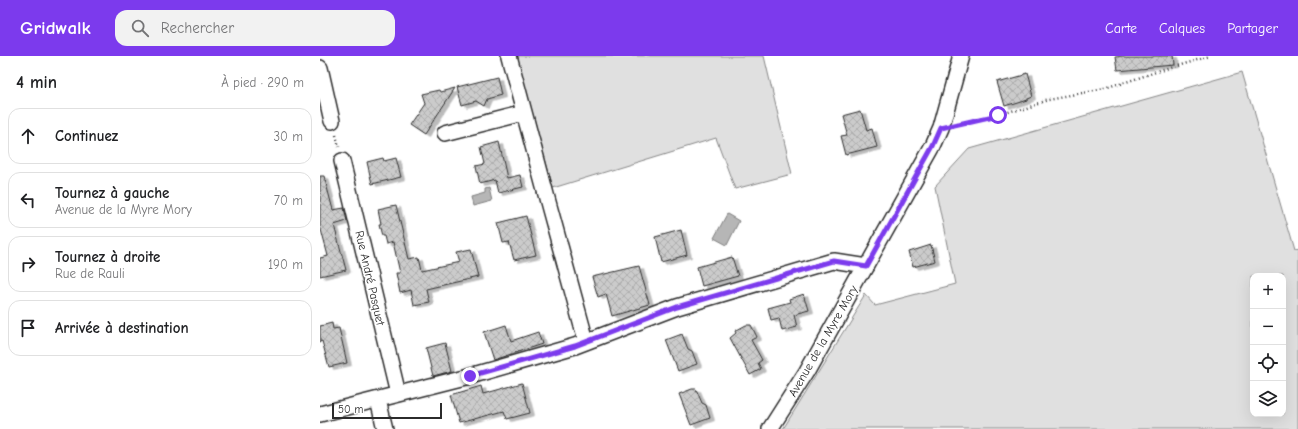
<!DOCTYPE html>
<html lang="fr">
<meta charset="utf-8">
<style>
:root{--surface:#fff;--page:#f2f2f2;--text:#202124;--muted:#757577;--line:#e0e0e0;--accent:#7c3aed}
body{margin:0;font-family:"Comic Neue",sans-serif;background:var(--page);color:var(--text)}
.controls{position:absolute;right:12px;bottom:12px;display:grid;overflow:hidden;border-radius:8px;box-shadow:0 4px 16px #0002}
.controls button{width:36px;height:36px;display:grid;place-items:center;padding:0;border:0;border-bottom:1px solid var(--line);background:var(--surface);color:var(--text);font:20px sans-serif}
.scale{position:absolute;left:12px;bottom:10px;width:110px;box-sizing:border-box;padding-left:4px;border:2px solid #2b2b2b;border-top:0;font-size:11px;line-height:14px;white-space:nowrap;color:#2b2b2b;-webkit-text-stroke:3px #fff;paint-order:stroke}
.stop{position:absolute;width:12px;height:12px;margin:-9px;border:3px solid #7c3aed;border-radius:50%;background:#fff}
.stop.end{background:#7c3aed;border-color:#fff;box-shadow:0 1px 4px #0008}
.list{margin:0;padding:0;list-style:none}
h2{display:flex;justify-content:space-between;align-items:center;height:52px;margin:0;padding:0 16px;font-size:17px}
h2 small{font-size:13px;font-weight:400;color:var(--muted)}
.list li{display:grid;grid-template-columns:26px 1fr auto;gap:12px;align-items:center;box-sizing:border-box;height:56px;margin:0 8px 8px;padding:0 8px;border:1px solid var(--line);border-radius:12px}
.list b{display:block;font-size:15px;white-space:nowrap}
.list p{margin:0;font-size:13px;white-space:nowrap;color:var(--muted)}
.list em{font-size:13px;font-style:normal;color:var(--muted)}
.icon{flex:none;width:22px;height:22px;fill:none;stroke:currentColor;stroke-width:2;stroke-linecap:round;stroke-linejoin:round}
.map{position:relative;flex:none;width:978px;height:373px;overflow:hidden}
header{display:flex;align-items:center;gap:24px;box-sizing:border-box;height:56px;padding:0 20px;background:var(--accent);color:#fff}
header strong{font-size:19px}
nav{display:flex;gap:22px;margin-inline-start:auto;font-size:14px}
.search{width:280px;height:36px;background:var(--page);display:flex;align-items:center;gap:10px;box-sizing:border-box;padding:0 14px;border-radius:12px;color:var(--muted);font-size:15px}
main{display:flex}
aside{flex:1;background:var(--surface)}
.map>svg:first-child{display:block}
.green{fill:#e0e0e0;stroke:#868686;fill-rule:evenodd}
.water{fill:#b6b6b6;stroke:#7e7e7e}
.building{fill:url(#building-cross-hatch);stroke:#2b2b2b;filter:url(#shadow)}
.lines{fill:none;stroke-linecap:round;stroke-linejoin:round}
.minor-casing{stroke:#2b2b2b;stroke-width:18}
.path{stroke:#2b2b2b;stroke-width:2.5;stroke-dasharray:1 3;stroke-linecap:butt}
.minor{stroke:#fff;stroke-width:15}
.route{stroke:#7c3aed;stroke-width:5}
.labels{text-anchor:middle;stroke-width:3.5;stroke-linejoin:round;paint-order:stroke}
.street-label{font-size:12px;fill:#2b2b2b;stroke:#fff}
</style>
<header>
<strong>Gridwalk</strong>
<div class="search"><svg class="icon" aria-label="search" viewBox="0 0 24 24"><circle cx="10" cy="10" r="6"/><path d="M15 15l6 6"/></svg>Rechercher</div>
<nav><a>Carte</a><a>Calques</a><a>Partager</a></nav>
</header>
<main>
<aside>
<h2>4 min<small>À pied · 290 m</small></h2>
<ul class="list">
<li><svg class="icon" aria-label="ahead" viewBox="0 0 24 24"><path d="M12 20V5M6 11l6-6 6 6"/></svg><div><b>Continuez</b></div><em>30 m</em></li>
<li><svg class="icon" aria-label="left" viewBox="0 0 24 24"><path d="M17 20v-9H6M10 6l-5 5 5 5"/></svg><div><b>Tournez à gauche</b><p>Avenue de la Myre Mory</p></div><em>70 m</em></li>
<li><svg class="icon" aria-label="right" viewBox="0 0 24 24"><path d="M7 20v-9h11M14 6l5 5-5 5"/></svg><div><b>Tournez à droite</b><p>Rue de Rauli</p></div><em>190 m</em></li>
<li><svg class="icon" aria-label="arrive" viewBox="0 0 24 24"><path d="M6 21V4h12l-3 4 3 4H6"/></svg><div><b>Arrivée à destination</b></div></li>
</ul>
</aside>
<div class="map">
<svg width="978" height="373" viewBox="0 0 978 373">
<defs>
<pattern id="building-cross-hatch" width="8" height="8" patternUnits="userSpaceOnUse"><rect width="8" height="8" fill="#cbcbcb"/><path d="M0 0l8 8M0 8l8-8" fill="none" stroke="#aeaeae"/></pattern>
<filter id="shadow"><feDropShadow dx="4.5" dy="2.5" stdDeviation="0" flood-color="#0004"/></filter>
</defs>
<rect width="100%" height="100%" fill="#fff"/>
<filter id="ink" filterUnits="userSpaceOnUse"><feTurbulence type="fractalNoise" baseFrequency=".025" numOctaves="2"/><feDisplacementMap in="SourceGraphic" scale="8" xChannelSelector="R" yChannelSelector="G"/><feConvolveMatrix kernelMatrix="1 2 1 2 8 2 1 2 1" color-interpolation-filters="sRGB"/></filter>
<g filter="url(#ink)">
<path class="green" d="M197 0H444L472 118 415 133 396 82 233 132Z
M922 16 974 195 978 194V373H463L546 239 555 249 635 228 615 130 649 93ZM933 220H963V358H933Z"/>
<path class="water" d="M169 132 172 145 153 150 151 141 165 137V133Z
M407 158 419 165 407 189 394 182Z"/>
<path class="building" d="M803 0H852L853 9 797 14 795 1Z
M705 18 711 40 706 42V43L684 50 677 26Z
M177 21 181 39 167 43 164 50 156 45 142 49 137 31Z
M135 32 104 79 89 69 104 47 101 38 119 34 120 36Z
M540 53 546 74 552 72 557 91 526 99 521 80 527 79 521 58Z
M179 86 187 122 200 119 203 131 178 137 175 124 160 128 156 110 165 108 161 91Z
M63 102 64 105 76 102 81 121 52 128 47 106Z
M0 120H4L13 154 24 152 27 165 14 169 26 214 0 220V202L8 200 0 170Z
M76 149 89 203 99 201 102 214 139 206 136 196 151 193 158 221 106 233 109 246 94 249 91 234 80 237 76 217H80L73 186 66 188 64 180H62L59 168H61L58 153Z
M206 160 216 199 194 204 189 186 183 187 178 167Z
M361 174 367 199 341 206 335 181Z
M611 189 615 205 593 211 589 196Z
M412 201 418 220 382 230 377 211Z
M319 210 330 249 292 260 286 238 278 241 272 221Z
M484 238 489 255 474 259 477 271 462 275 459 262 451 264 448 252 470 246 469 243Z
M12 267 13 273 19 272 27 307 9 311 2 285 0 286V270Z
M186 269 191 285 218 276 222 288 173 304 164 276Z
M426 269H431L437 281 431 284 442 304 438 307 441 313 430 319 410 282 416 277 415 275Z
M362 278 368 293 372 295 377 308 358 315 346 284Z
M125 287 132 315 113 320 106 292Z
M202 327 210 357 187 363 184 355 139 367 131 339 161 330 163 338Z
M372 333H376L382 347 386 349 390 362 371 369 359 338Z"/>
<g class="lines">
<defs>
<path id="minor" d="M189 0 228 146 266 285
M0 12 12 65
M125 77 204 57
M22 105 78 338
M58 344 65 373
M0 358 150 320 255 290 357 251 514 205 546 210
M450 373 487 315 613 90 621 72 641 0"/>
</defs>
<use href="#minor" class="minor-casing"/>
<path class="path" d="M637 68 678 59 729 43 785 33 839 15 891 0
M16 79 19 91"/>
<use href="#minor" class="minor"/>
</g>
</g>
<g class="lines" filter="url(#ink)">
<path class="route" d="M150 320 255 290 357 251 514 205 546 210 613 90 621 72 678 59"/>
</g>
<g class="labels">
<g class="street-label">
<text transform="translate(50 222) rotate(77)" y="4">Rue André Pasquet</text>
<text transform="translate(503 285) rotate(-60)" y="4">Avenue de la Myre Mory</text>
</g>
</g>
</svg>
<div class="controls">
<button>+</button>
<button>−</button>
<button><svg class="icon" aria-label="locate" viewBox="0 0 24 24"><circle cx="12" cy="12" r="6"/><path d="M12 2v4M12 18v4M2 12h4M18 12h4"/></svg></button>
<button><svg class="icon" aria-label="layers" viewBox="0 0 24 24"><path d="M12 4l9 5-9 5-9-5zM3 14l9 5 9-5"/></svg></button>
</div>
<div class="scale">50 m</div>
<div class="stop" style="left:678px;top:59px"></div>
<div class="stop end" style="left:150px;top:320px"></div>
</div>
</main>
